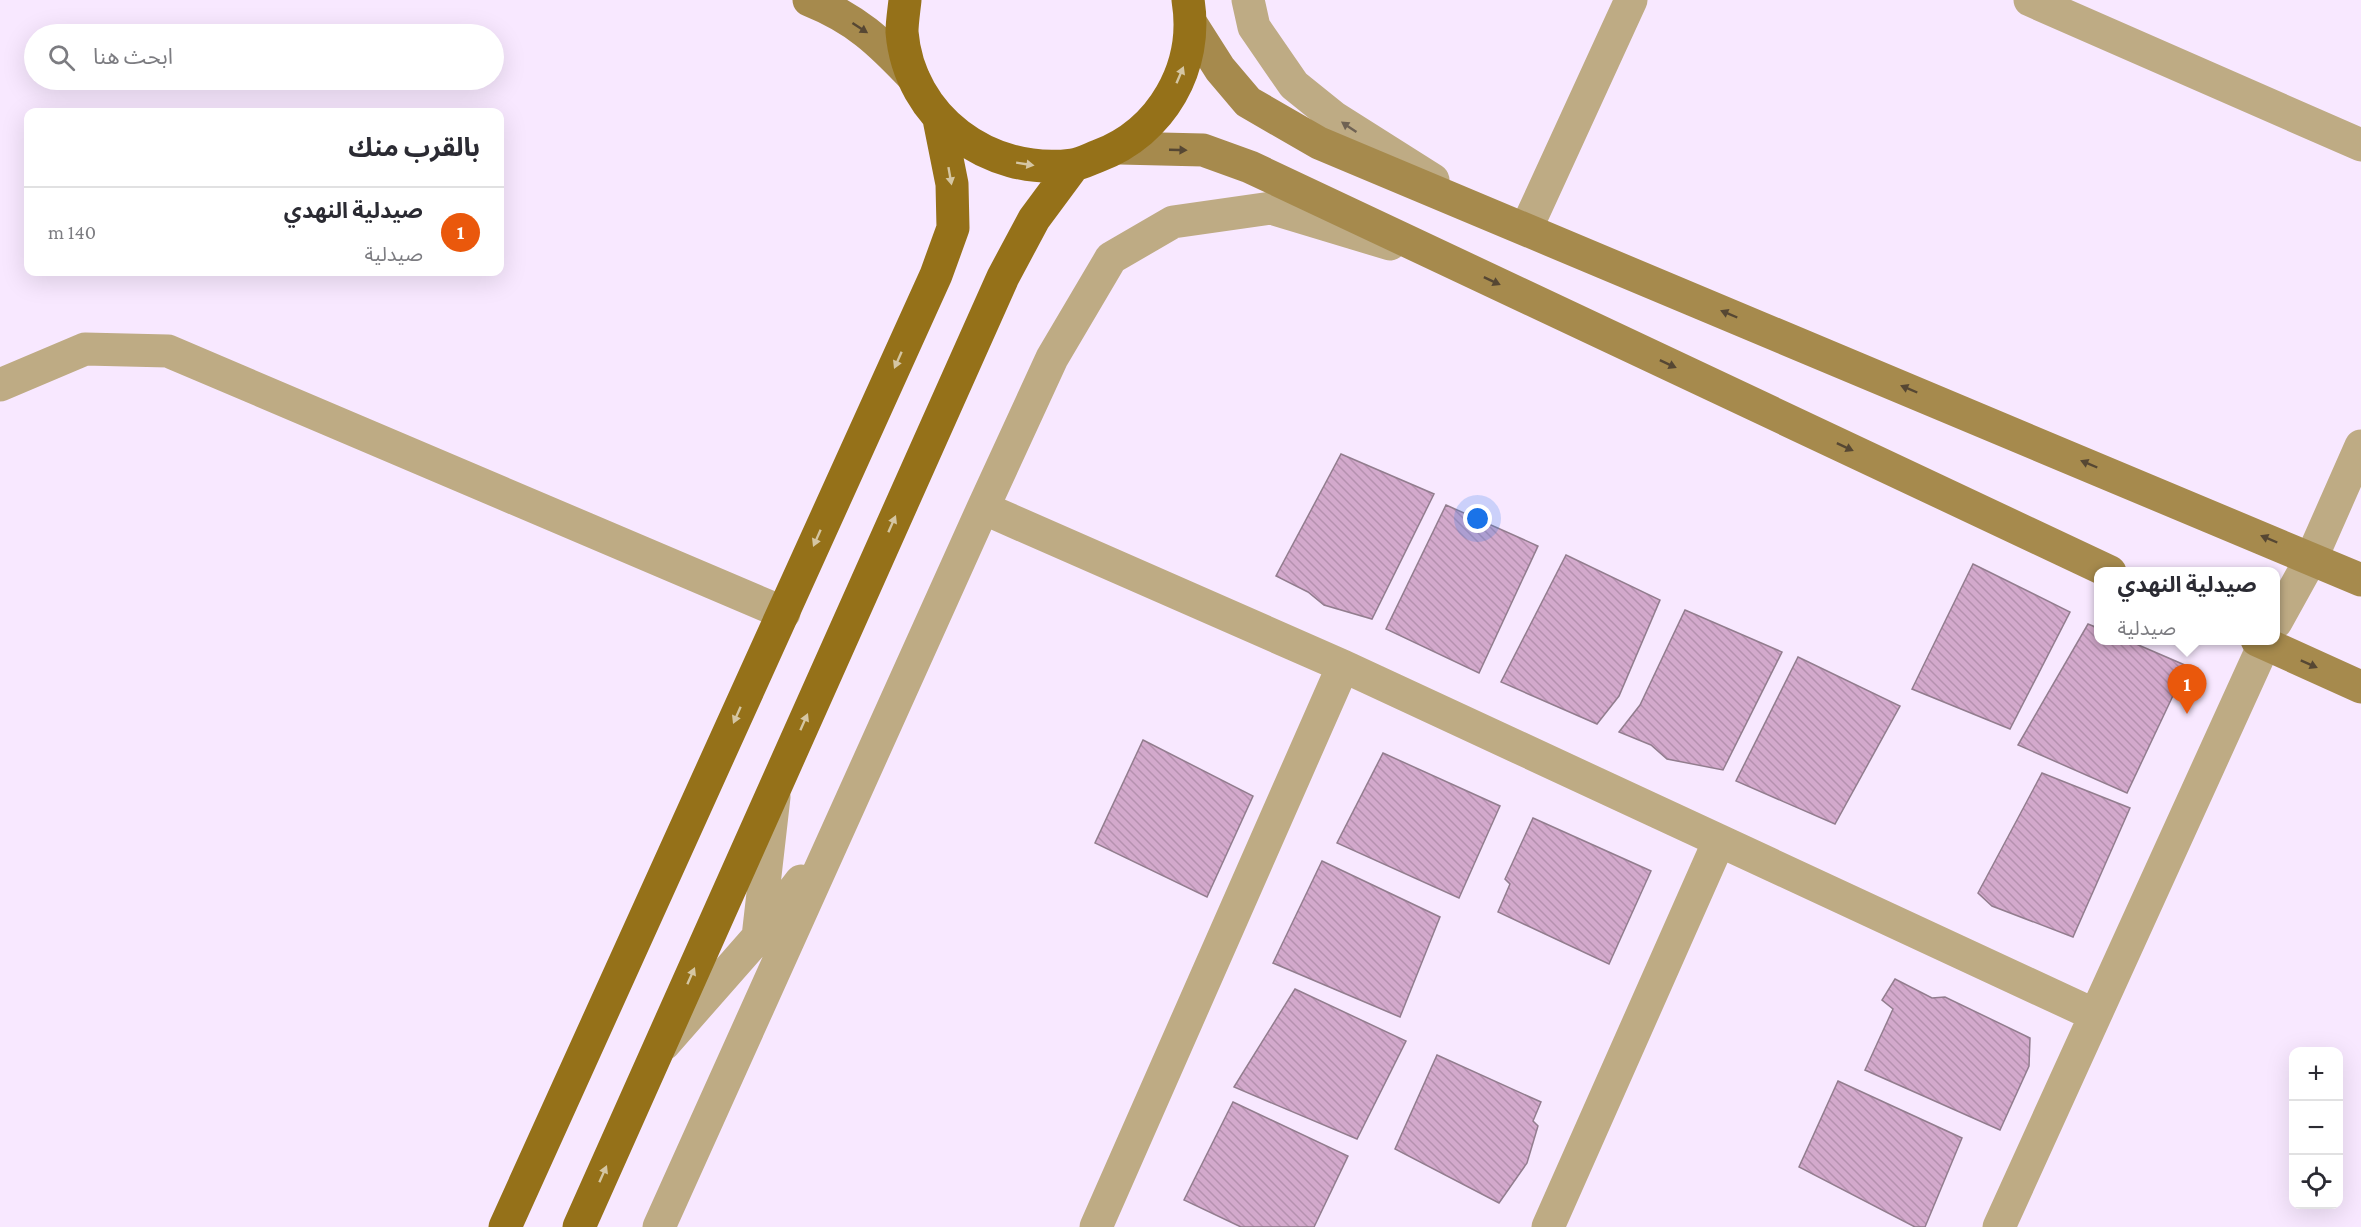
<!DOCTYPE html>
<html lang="ar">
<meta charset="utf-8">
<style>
:root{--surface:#fff;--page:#f7f7f7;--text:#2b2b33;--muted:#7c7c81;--line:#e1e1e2;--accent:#ea580c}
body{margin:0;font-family:"Crimson Pro","Noto Sans Arabic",serif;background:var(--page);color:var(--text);direction:rtl}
.controls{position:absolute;right:18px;bottom:18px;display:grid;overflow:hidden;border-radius:12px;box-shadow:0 6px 24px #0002}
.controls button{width:54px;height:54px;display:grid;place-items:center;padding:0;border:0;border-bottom:2px solid var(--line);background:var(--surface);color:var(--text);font:30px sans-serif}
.you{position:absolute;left:1478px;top:519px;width:21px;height:21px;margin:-15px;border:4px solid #fff;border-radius:50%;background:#1a73e8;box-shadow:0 0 0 9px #1a73e833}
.badge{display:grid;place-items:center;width:39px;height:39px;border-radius:50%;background:var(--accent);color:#fff;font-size:20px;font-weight:700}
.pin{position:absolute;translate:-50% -50px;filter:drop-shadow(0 2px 3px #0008)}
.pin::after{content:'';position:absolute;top:32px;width:21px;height:18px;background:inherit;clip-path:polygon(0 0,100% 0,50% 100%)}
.popup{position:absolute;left:2094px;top:567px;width:186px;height:78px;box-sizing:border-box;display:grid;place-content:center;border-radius:12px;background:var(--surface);filter:drop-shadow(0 2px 4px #0005);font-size:20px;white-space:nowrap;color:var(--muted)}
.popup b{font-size:22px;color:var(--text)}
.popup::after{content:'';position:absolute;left:50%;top:100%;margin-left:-12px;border:12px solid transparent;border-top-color:var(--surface)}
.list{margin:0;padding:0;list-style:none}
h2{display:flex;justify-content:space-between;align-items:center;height:78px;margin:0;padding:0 24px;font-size:26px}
h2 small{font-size:20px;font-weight:400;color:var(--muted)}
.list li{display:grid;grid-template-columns:39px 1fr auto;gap:18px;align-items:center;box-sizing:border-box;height:90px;padding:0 24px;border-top:2px solid var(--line)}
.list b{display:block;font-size:22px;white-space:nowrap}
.list p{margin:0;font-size:20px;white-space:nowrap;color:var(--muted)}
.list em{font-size:20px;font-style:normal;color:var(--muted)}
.icon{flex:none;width:33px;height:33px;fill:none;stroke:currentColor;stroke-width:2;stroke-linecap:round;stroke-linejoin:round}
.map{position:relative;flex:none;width:2361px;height:1227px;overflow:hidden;direction:ltr}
.search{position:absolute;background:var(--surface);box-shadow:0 6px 24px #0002;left:24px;top:24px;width:480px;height:66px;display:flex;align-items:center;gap:15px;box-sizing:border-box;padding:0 21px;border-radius:33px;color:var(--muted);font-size:22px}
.panel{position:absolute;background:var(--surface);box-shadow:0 6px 24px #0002;left:24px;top:108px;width:480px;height:168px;border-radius:12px;direction:rtl}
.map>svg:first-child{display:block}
.building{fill:url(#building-back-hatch);stroke:#927d8e;stroke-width:1.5}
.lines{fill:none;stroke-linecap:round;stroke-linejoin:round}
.street{stroke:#beab84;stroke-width:33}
.secondary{stroke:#a68a4d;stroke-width:33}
.primary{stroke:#957119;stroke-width:33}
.oneway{fill:#564733}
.oneway2{fill:#d5c6a3}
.oneway3{fill:#6f6253}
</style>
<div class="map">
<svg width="2361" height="1227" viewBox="0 0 2361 1227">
<defs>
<pattern id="building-back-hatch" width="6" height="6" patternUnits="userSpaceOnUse" patternTransform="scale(1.5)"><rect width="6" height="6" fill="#d3a9cc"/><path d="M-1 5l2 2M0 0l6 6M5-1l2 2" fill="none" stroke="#b591af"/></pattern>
</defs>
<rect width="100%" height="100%" fill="#f8e8ff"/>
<path class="building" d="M1341 454 1434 494 1372 619 1324 605 1308 592 1276 576Z
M1446 505 1538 546 1479 673 1386 629Z
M1566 555 1660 600 1619 696 1597 724 1501 682Z
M1973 564 2070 612 2010 729 1912 689Z
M1685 610 1782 652 1723 770 1667 759 1651 745 1619 732 1640 705Z
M2088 624 2098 628V640H2127L2187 666 2127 793 2018 745Z
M1798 657 1900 706 1835 824 1736 781Z
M1143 740 1253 796 1207 897 1095 843Z
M1383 753 1500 806 1459 898 1337 843Z
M2042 773 2130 808 2073 937 1992 906 1978 893Z
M1533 818 1651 871 1609 964 1498 912 1510 884 1505 879Z
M1322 861 1440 917 1400 1017 1273 963Z
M1895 979 1932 998 1945 997 2030 1038 2029 1066 2000 1130 1865 1070 1893 1009 1882 1000Z
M1295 989 1406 1041 1357 1139 1234 1087Z
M1437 1055 1541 1102 1533 1121 1538 1126 1527 1163 1499 1203 1395 1149Z
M1838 1081 1962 1138 1925 1227H1915L1799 1167Z
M1233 1102 1348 1156 1314 1227H1241L1184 1200Z"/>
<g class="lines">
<path class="street" d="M1248 0 1254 27 1294 85 1335 118 1433 180
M2030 0 2361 145
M1526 229 1631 0
M0 385 85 349 168 351 784 613
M983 508 1343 666 2095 1015
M2276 622 2312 557 2361 446
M758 937 774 797
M664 1044 758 937 801 881
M659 1227 983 508 1052 358 1111 258 1173 222 1271 208 1390 244
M1096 1227 1343 666
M1548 1227 1719 841
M1999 1227 2266 640"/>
<path class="secondary" d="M809 0C856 19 879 41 913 77
M1192 25 1220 69 1248 102 1319 143 2361 580
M1120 148 1203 150 1250 167 2110 572
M2257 640 2361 687"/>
<path class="primary" d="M905 0C904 10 902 22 902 32 909 118 989 176 1072 165 1081 164 1090 159 1098 156 1162 132 1199 67 1188 0
M505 1227 936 275 953 228 952 184 939 119
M579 1227 1003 277 1034 219 1074 165"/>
</g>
<defs><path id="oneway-solid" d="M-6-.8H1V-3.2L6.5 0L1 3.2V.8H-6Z" transform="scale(1.5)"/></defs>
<g class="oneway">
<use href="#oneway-solid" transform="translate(860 28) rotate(33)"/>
<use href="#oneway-solid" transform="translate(1178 150) rotate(2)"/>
<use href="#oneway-solid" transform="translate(1492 281) rotate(25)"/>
<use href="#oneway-solid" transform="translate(1729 314) rotate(-157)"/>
<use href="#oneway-solid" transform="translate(1668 364) rotate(25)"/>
<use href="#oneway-solid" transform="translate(1909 389) rotate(-157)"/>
<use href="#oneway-solid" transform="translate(1845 447) rotate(25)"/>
<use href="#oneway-solid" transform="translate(2089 464) rotate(-157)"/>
<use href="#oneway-solid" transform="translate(2269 539) rotate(-157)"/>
<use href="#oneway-solid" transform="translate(2309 664) rotate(24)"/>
</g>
<g class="oneway2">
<use href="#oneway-solid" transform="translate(1180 75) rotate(-67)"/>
<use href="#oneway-solid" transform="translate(1025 164) rotate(9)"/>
<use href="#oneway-solid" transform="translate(950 176) rotate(80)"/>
<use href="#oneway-solid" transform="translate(898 360) rotate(114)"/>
<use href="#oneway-solid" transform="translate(892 524) rotate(-66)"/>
<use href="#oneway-solid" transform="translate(817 538) rotate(114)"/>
<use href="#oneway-solid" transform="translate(737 715) rotate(114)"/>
<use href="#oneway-solid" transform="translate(804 722) rotate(-66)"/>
<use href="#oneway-solid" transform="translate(691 976) rotate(-66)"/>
<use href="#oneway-solid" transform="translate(603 1174) rotate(-66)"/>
</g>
<use class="oneway3" href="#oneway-solid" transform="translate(1349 127) rotate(-146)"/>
</svg>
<div class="controls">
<button>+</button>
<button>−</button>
<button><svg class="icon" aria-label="locate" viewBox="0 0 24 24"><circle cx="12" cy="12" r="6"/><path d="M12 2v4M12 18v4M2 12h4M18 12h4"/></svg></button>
</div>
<div class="you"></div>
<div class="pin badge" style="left:2187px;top:714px">1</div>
<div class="popup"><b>صيدلية النهدي</b>صيدلية</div>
<div class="search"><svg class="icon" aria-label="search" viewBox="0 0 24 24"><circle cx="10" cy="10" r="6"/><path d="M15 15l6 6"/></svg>ابحث هنا</div>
<section class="panel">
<h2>بالقرب منك<small></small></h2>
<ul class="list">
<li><span class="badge">1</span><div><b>صيدلية النهدي</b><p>صيدلية</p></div><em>140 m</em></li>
</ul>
</section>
</div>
